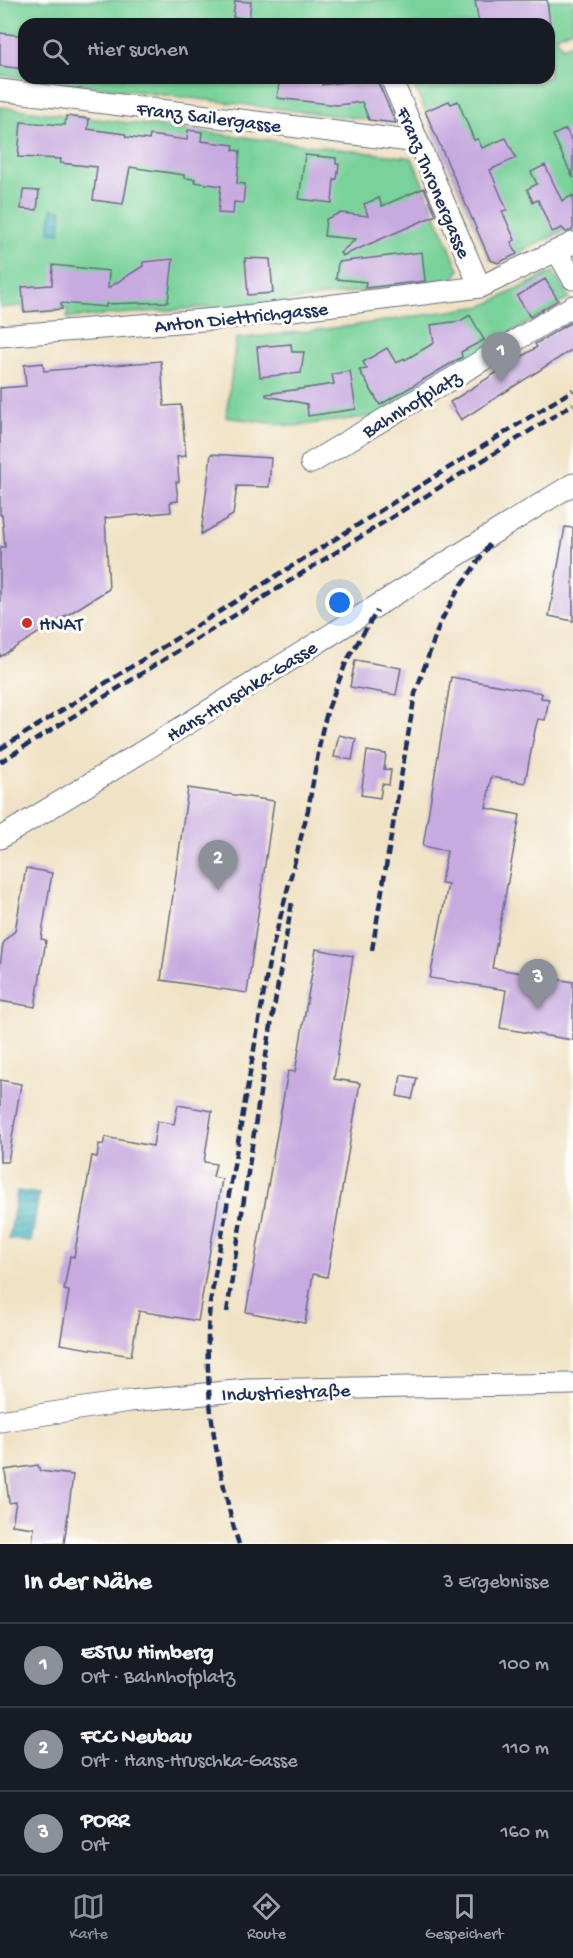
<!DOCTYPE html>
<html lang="de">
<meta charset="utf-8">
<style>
:root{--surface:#171b24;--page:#20242c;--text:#f1f3f6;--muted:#9ea1a6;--line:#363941;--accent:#8c9099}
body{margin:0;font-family:"Gochi Hand",sans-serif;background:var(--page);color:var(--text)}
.you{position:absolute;left:340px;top:603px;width:21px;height:21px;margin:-15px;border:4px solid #fff;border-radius:50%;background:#1a73e8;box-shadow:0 0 0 9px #1a73e833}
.badge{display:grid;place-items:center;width:39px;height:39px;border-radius:50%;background:var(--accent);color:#fff;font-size:20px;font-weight:700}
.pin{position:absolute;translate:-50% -50px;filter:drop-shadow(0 2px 3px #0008)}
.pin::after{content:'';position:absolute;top:32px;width:21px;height:18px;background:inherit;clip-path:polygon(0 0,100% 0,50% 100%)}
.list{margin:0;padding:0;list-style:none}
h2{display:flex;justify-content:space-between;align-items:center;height:78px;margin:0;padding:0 24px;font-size:26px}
h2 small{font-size:20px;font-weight:400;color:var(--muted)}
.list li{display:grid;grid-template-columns:39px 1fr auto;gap:18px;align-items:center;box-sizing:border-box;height:84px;padding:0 24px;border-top:2px solid var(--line)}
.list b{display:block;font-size:22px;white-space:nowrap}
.list p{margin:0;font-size:20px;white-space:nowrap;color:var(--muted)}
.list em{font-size:20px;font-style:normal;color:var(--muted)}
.icon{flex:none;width:33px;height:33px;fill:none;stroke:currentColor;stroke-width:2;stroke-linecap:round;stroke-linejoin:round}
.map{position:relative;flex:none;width:573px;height:1544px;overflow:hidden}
.search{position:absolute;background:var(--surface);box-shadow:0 2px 4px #0004;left:18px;right:18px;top:18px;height:66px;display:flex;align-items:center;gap:15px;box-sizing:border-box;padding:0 21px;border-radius:18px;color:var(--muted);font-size:22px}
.sheet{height:330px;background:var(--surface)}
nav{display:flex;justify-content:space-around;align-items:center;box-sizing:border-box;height:84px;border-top:2px solid var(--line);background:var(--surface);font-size:16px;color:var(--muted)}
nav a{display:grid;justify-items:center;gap:3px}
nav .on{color:var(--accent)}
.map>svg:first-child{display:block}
.green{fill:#78d299;stroke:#4a807c;stroke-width:1.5}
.water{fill:url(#water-rules);stroke:#2f718c;stroke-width:1.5}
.building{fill:#c7aae0}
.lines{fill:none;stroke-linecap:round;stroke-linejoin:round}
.minor-casing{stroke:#666e82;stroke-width:23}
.minor{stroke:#fff;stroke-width:21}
.rail{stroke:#1b2f5e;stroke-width:4.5;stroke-dasharray:9 4.5;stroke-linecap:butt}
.poi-dot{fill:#c8321e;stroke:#fdfcf7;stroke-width:2}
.labels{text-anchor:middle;stroke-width:6;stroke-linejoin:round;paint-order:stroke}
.street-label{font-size:20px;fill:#1b2f5e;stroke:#fdfcf7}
.poi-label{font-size:20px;fill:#1b2f5e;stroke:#fdfcf7;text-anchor:start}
</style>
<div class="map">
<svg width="573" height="1544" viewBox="0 0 573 1544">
<defs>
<pattern id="water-rules" width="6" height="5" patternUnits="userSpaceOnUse" patternTransform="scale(1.5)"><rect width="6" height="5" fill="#43b3bb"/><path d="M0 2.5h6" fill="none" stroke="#37929b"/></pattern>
</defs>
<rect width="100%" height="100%" fill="#fdfcf7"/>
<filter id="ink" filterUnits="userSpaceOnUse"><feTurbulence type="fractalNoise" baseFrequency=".0167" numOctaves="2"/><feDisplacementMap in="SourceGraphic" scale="12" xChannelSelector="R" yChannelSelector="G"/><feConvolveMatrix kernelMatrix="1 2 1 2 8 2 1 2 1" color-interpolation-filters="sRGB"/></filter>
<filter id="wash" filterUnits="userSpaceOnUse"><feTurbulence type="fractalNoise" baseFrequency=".008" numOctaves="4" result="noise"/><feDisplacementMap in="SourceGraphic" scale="24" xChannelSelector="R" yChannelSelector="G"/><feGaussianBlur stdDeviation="1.35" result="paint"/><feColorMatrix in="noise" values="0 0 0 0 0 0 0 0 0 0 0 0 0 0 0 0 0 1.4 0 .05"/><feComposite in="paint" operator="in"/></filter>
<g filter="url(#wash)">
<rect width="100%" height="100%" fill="#f0e2c5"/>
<path class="green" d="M0 0H573V29L556 36 562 47 573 43V226L498 263 490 260 411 78H549V24H24V78L0 75Z
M24 78H376L393 117 389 122Z
M0 107 412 158 459 270 454 279 279 302 67 318 68 309 24 312 23 306 0 308Z
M553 272 569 298 375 416 293 426 226 417 236 339 351 326 483 306Z"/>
<path class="water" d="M52 209 62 210 60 233 49 232Z
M17 1191 39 1194 31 1242 9 1239Z"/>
<g id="blocks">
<path class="building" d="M475 0H547L550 24H479Z
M235 1 251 2 249 19 233 17Z
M0 33 24 36V69L0 66Z
M280 78H323L322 85 376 78 396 123 369 120 362 102 337 105 277 98Z
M449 101 451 104 458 101 474 140 478 139 482 148 506 138 516 158 490 170 507 210 502 211 515 240 511 242 517 254 498 263 490 260 425 111Z
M66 116 89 119 88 129 125 134 126 137 149 140 150 135 187 140 188 130 202 132 201 141 234 145 233 150 240 151 237 183 245 184 243 203 234 202 233 214 218 213 221 186 194 182 195 179 184 178V175L130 167 123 204 93 200 97 167 60 163 61 159 18 157 21 122 65 125Z
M566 129 573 144V178L553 135Z
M305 155 336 158V164H339L337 179H334L332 203 299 199Z
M545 165 562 201 573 195V230L566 232 562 228 552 232 538 200 533 202 527 189 537 184 531 172Z
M424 188 436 215 342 256 340 253 356 239 324 236 326 219 340 213 368 216 364 204 379 198 382 206Z
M23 190 39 191 37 210 21 209Z
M422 252 425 281 365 288 366 282 336 279 338 262Z
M245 258 270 259 273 293 248 295Z
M173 259 168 302 106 304V307L61 303 62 309 24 312 22 287 52 285 53 265 109 271 108 288 143 266V262Z
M545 279 558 300 530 317 517 296Z
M470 315 484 340 461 352 462 357 380 405 359 370 367 369 363 362 387 348 396 363 404 358 405 360 434 343 431 325 460 321Z
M571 322 573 325V349L461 420 450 402 537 347 535 344Z
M291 344 292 352H304L301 373 260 377 257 347Z
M161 361 164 406 181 405 186 456 177 457 179 482H176L178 501 170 502 171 512 105 518 109 589 0 657V547H5L2 515H0V388L26 386 24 365 43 363 44 371Z
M350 371 356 409 308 416 307 404 266 396V394L334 384 332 374Z
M211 454 271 458 269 487 237 486 233 515 201 534Z
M565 527 573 528V621L549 616Z
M355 660 401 668 396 695 350 687Z
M451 677 542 693 541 698 549 699 545 720 538 719 535 730 525 783 491 777 486 808 520 815 492 968 573 982V1040L500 1028 506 990 430 978 448 884 441 883 447 851 423 846Z
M339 735 356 739 352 760 334 757Z
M367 751 386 754 384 769 391 770 389 785 382 784 380 798 361 795Z
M188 788 274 801 247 993 161 980Z
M26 868 52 873 41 939 46 940 35 1007 0 1001V966L3 944 7 938 15 931Z
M316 949 353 956 334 1079 360 1083 327 1277 313 1274 305 1323 246 1312 288 1071 295 1072Z
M401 1075 417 1078 412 1099 397 1096Z
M0 1080 21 1084 8 1162H0Z
M178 1105 212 1111 204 1162 216 1164 213 1177 222 1179 198 1321 139 1311 131 1356 60 1344 69 1291 64 1290 70 1256 74 1257 92 1156 97 1157 99 1144 103 1145 105 1137 153 1146 157 1121 174 1124Z
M38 1465 40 1471 73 1475 64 1544H32L34 1528 12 1525 16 1502 9 1503 5 1470Z"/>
</g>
</g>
<g filter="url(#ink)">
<use href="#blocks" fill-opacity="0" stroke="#666e82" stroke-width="1.5"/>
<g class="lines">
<defs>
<path id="minor" d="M391 78 480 287
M0 90 418 142
M557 251 573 279
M0 336 229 318 480 287 573 243
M311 463 573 306
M0 838C193 723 382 601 573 484
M0 1421 130 1401 247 1390 573 1384"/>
</defs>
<use href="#minor" class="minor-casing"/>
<use href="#minor" class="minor"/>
<path class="rail" d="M0 749 573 390
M0 762 573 404
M372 950 415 694 440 623 457 592 491 542
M227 1312 263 1073 292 902
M239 1544C233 1527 229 1509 225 1491 210 1429 204 1367 210 1304L270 957 308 810 322 731 328 709 347 660 377 611"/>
</g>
</g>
<circle class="poi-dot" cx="27" cy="623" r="6"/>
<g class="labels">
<g class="street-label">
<text transform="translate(209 116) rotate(7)" y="7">Franz Sailergasse</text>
<text transform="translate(435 182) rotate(67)" y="7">Franz Thronergasse</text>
<text transform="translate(241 316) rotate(-6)" y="7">Anton Diettrichgasse</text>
<text transform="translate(411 403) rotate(-31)" y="7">Bahnhofplatz</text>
<text transform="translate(241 690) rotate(-32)" y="7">Hans-Hruschka-Gasse</text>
<text transform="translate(286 1391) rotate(-2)" y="7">Industriestraße</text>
</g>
<g class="poi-label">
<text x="39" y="630">HNAT</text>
</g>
</g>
</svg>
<div class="you"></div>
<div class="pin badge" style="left:501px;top:382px">1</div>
<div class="pin badge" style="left:218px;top:890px">2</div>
<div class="pin badge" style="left:538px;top:1009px">3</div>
<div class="search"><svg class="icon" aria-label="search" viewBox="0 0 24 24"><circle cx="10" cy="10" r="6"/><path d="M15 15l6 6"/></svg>Hier suchen</div>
</div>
<section class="sheet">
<h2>In der Nähe<small>3 Ergebnisse</small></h2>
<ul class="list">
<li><span class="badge">1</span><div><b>ESTW Himberg</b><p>Ort · Bahnhofplatz</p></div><em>100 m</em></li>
<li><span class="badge">2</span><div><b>FCC Neubau</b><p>Ort · Hans-Hruschka-Gasse</p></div><em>110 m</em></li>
<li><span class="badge">3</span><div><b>PORR</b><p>Ort</p></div><em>160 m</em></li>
</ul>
</section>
<nav>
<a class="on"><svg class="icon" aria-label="map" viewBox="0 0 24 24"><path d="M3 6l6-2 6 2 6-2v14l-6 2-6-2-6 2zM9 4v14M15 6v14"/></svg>Karte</a>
<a><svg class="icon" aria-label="directions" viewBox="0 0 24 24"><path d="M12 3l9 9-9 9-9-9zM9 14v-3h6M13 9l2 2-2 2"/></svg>Route</a>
<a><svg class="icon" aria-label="saved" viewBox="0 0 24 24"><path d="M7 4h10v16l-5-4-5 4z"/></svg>Gespeichert</a>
</nav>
